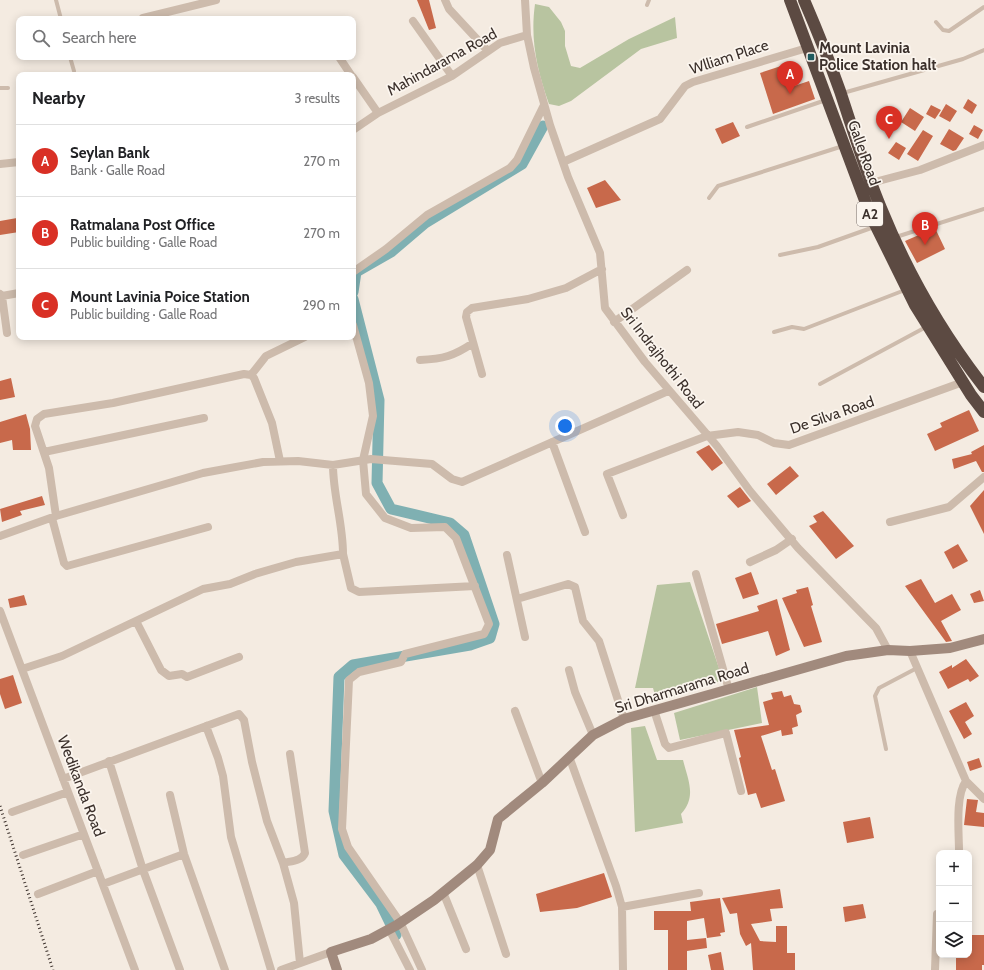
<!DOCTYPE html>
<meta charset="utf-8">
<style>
:root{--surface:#fff;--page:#f2f2f2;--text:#202124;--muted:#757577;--line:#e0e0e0;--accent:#d93025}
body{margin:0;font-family:Cabin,sans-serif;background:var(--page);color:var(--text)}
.controls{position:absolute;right:12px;bottom:12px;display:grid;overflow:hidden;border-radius:8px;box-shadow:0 2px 10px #0003}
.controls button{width:36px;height:36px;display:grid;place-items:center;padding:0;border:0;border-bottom:1px solid var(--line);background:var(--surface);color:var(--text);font:20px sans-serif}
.you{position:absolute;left:565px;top:426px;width:14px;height:14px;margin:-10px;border:3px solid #fff;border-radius:50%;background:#1a73e8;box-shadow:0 0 0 6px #1a73e833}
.badge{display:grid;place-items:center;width:26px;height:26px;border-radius:50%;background:var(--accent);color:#fff;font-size:13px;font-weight:700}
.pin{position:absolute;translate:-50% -33px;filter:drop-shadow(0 1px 2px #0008)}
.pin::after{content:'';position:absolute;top:21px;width:14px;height:12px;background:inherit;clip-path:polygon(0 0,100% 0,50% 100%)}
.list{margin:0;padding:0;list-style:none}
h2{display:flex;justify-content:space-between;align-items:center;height:52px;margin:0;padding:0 16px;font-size:17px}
h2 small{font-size:13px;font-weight:400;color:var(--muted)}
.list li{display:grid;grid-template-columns:26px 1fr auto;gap:12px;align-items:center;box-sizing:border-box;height:72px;padding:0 16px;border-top:1px solid var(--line)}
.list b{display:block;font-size:15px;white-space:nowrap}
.list p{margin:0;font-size:13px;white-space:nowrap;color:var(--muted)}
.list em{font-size:13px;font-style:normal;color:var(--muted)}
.icon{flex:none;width:22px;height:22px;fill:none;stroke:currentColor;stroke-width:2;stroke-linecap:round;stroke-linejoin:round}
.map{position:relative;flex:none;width:984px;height:970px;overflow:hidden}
.search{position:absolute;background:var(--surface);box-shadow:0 2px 10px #0003;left:16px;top:16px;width:340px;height:44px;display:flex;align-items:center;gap:10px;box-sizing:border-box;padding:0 14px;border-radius:8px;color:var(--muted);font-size:15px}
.panel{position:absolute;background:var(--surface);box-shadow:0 2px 10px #0003;left:16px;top:72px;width:340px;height:268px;border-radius:8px}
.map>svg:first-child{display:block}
.green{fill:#b8c4a0}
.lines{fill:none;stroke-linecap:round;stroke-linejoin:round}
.canal{stroke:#7fb0b2;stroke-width:11}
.building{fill:#c8694b}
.lane{stroke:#cdbbac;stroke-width:4}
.street{stroke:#cdbbac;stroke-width:8}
.secondary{stroke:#a18a7d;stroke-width:10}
.highway{stroke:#5c4a42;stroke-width:12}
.rail{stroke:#3b302b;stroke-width:3;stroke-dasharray:1 3;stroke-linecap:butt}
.poi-dot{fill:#1f5a5e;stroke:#fbf5ee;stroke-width:1.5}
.labels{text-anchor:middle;stroke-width:3.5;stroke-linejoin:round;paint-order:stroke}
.shield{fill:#fbf5ee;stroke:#756b66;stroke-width:1}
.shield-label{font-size:14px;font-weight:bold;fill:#3b302b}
.poi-label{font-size:15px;font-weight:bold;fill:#3b302b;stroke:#fbf5ee;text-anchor:start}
.street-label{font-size:15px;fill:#3b302b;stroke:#fbf5ee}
</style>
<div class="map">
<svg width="984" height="970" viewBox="0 0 984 970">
<rect width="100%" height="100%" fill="#f4ebe1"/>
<path class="green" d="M535 4 549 7 561 22 565 31V46L571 66 580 68 629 39 675 17 677 38 641 49 571 101 559 106 549 104C537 70 530 40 535 4Z
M690 582 723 680 657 702 653 688H635L657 585Z
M757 687 762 723 680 740 674 713Z
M645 726 657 760H683C688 780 697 797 681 814L683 823 635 832 631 728Z"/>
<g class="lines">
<path class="canal" d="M353 292 356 272 391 252 425 223 522 164 543 126
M353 299 379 400 377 483 391 509 450 523 464 535 494 624 490 638 470 645 353 665 339 677 334 811 344 855 381 904 396 935"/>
</g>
<path class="building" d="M417 0H429L436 28 429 30Z
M781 66 788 88 809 81 815 99 773 114 760 73Z
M968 99 977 105 972 114 963 108Z
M946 104 957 111 950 122 939 116Z
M931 105 941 110 935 119 926 114Z
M910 108 924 117 915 131 901 122Z
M888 114 899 121 891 133 881 126Z
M733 122 740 136 722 144 715 129Z
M974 125 983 130 978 139 969 134Z
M949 129 964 138 956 150 953 151 940 144Z
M923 130 933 136 918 161 907 154Z
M896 142 906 148 899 160 888 153Z
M605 180 621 200 596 208 587 188Z
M17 218 19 232 0 235V221Z
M935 228 945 249 917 263 905 241Z
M11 378 15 397 0 400V381Z
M969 410 979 431 935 451 927 434 942 427 940 423Z
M26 414 30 429 31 450H13L12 440 0 443V422Z
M709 445 723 463 712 471 696 452Z
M984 445V472H982L976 461 954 469 952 459 972 454 971 452Z
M790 466 799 476 776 495 767 484Z
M740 487 751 501 738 508 727 496Z
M984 490V534L970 506Z
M42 496 45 505 20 511 22 515 2 522 0 509Z
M823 511 854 546 836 559 809 526 817 522 813 516Z
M958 544 968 561 953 569 944 552Z
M751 572 759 594 743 599 735 578Z
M921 579 935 603 952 594 961 610 941 621 952 641 946 642 905 586Z
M808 587 813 605 811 606 822 642 804 647 782 598 797 593 796 590Z
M980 590 984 601 974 603 970 594Z
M24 595 27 605 10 608 8 599Z
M777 599 790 650 776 656 768 631 722 644 716 624 759 611 757 606Z
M966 659 979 676 970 682 968 679 948 689 939 672 952 665V668Z
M13 675 22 703 5 709 0 694V679Z
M782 691 784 697 791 695 794 704 800 705 802 712 796 715 798 726 792 728 793 734 782 736 781 730 761 736 772 770 775 769 785 801 761 808 756 793 748 795 739 758 741 757 734 730 769 725 763 702 773 699 771 693Z
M966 702 974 716 965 722 972 734 964 739 949 711Z
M979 758 982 767 970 771 967 762Z
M967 799 978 800 976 812 984 813V827L964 825Z
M870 817 874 838 847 843 843 822Z
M604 873 612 897 577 908 540 912 536 894Z
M780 889 783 908 770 909 772 921 751 924 760 941 776 942V926H787V953H795V970H753L751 943 746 946 740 934 737 913 730 914 722 898Z
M720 898 725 932 720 933 721 936 707 938 704 918 687 921V940L706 938 707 948 687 951V970H668V930H654V911H691L690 902Z
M863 904 866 918 845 922 843 907Z
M969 935H984V965H982V970H956V955H969Z
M721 952 724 970H711L708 955Z"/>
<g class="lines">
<path class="lane" d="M56 0 61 19
M647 5 649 0
M936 22 943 30 949 31 984 7
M70 57 74 71
M0 88H8
M843 93 963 59 984 50
M747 127 826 100
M709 198 718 186 843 146
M896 237 984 209
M780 255 818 247 874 227
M774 332 792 327 804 329 905 290
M820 384 926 327
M886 749 875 696 879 688 917 668"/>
<path class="street" d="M445 0 449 9 487 50
M525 0 527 35 534 68 550 125 568 177 600 253 605 308 645 362 717 446 750 491 798 548 876 628 888 650
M143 18 216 0
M413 21 452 76
M339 57 351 75
M353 77 378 113
M353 130 378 113 452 76 500 43 527 35
M563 162 660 119 685 86 693 82 807 48
M0 164 19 162
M867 184 920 170 984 145
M353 272 386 249 427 215 510 168 517 160 544 105
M0 294 2 296 7 333
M2 296 19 293
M614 322 687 270
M353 325 369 383 373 416 363 460 366 494 385 518 411 528 445 527 456 538 489 624 484 634 405 654 401 662 359 672 349 680 342 829 348 847 400 922 422 970
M420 360C443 359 454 356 473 343
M482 374 466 317 467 312 472 308 528 299 566 288 602 269
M251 375 266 356 305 337
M552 442 585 532
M44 452 204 418
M623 515 607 474 707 436 738 432 758 435 774 443 789 445 963 382
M56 516 49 468 35 426 37 419 44 414 113 403 244 374 251 375 254 378 272 423 280 461
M52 518 64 563 67 566 208 527
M890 522 949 507 984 477
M0 536 56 516 203 473 263 462 298 461 333 465 371 459 432 464 452 479 462 482 668 391
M343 554 351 588 359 592 475 586
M507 555 525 637
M750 562 776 550 792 539
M696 574 729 690
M517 599 568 584 575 587 583 621 599 641 624 719
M0 611 135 970
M136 621 161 670 169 676 182 674 187 677 239 657
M910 651 966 781 984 799
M22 669 62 656 203 589 230 584 255 574 296 562 343 554C343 523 333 495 333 465
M569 670 575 692 593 735
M654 710 665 744 669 748 726 733 741 791
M515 711 542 783
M206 726 218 758 223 776 231 837 271 970
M570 759 616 886 622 907 623 970
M109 761 143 870 180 970
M63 779 239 714 244 720 252 762 267 821 283 863 294 903 300 963
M170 795 184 854 225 970
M12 812 68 792
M959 851C959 833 955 796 966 781
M23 855 84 834
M283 863C291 861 302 861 305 853L290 754
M477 865 506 954
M103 884 184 854
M443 892 466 949
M38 894 98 871
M622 907 699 893
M389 929 410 970
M281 970 331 952
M935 970 937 914"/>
<path class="secondary" d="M337 970 331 952 371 939 397 925 434 900 477 865 490 850 498 819 542 783 593 735 624 719 846 656 888 650 910 651 950 648 984 639"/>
<path class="highway" d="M790 0 870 214 915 305 971 395 984 412
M804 0C817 30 829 60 840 91 853 130 865 170 881 208 907 272 941 332 984 387"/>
<path class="rail" d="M0 806 53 970"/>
</g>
<rect class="poi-dot" x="807" y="53" width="8" height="8" rx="2"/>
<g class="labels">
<rect class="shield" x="857" y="202" width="26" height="24" rx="3"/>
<g class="shield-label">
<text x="870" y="219">A2</text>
</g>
<g class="poi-label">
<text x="819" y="53">Mount Lavinia<tspan x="819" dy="17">Police Station halt</tspan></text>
</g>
<g class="street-label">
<text transform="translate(729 57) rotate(-18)" y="5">Wlliam Place</text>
<text transform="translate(442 62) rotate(-29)" y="5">Mahindarama Road</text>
<text transform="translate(864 153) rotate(70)" y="5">Galle Road</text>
<text transform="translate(662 358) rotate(52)" y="5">Sri Indrajhothi Road</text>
<text transform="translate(832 415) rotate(-19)" y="5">De Silva Road</text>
<text transform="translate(682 688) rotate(-17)" y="5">Sri Dharmarama Road</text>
<text transform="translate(81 786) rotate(69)" y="5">Wedikanda Road</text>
</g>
</g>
</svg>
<div class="controls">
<button>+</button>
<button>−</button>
<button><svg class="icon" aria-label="layers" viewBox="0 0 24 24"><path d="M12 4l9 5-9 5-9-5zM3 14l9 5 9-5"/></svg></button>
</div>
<div class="you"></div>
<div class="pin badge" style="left:790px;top:94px">A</div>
<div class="pin badge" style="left:925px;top:245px">B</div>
<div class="pin badge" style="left:889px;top:139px">C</div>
<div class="search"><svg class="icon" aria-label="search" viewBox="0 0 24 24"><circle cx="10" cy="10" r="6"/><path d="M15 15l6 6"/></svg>Search here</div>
<section class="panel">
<h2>Nearby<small>3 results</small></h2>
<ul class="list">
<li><span class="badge">A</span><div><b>Seylan Bank</b><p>Bank · Galle Road</p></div><em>270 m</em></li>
<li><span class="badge">B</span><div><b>Ratmalana Post Office</b><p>Public building · Galle Road</p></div><em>270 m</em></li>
<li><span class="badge">C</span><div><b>Mount Lavinia Poice Station</b><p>Public building · Galle Road</p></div><em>290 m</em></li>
</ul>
</section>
</div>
